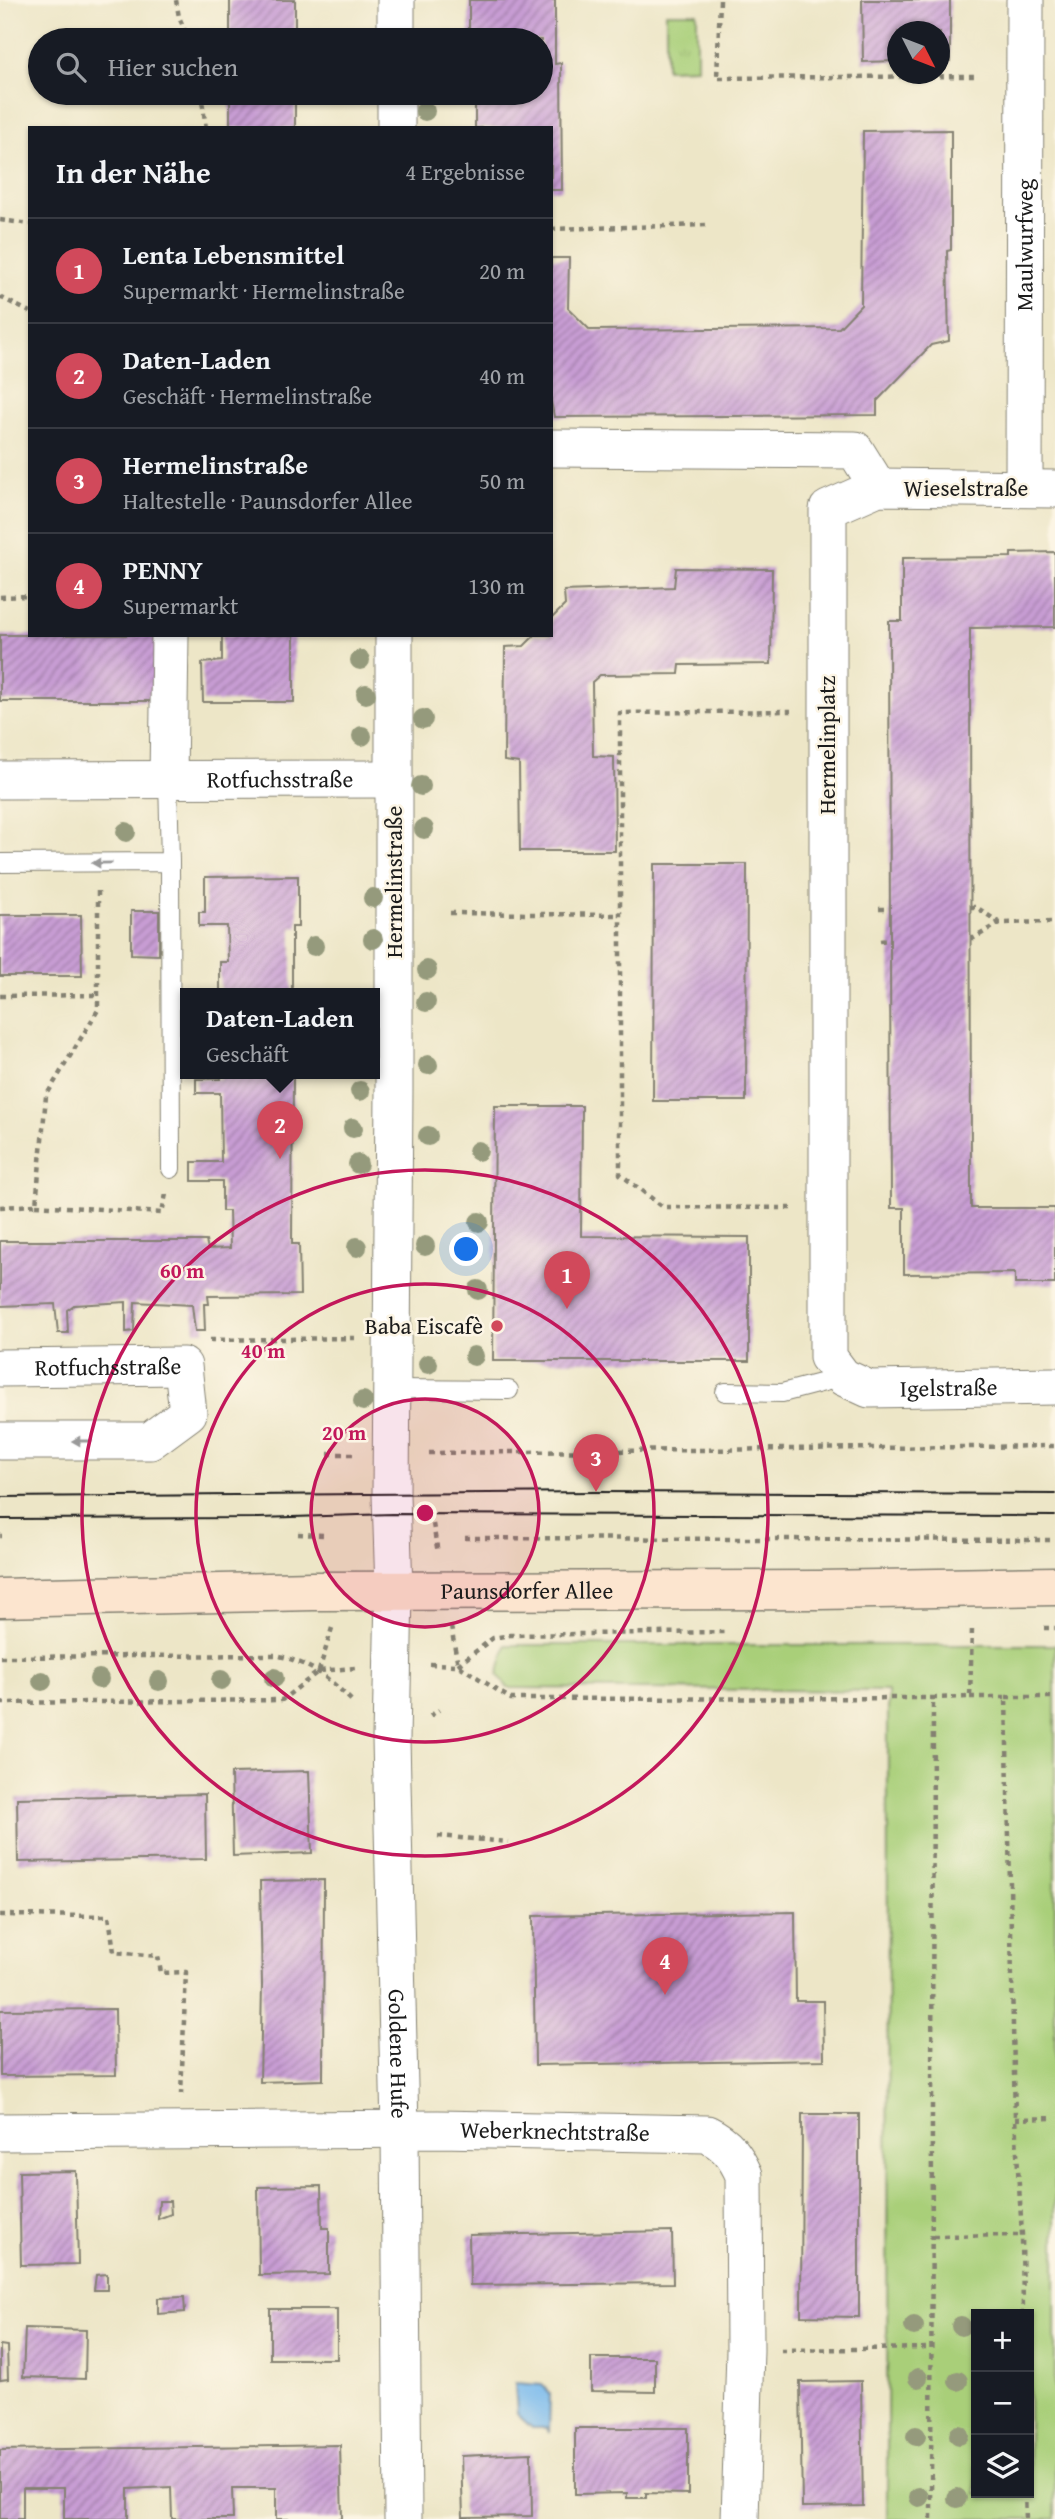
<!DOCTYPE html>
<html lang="de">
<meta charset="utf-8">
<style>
:root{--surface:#171b24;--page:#242831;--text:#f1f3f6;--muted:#9ea1a6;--line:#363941;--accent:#d1495b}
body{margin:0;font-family:"Gentium Book Plus",serif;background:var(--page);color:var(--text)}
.controls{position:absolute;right:21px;bottom:21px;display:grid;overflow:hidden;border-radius:0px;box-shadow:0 2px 5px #0004}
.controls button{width:63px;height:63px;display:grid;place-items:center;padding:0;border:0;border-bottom:2px solid var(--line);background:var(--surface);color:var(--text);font:35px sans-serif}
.compass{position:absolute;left:887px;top:21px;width:63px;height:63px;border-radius:50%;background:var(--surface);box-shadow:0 2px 5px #0004;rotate:132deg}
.you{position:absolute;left:467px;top:1250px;width:24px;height:24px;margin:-18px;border:5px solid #fff;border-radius:50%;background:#1a73e8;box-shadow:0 0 0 10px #1a73e833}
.badge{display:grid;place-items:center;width:46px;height:46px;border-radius:50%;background:var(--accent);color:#fff;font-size:23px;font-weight:700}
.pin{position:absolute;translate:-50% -58px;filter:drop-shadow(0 2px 4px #0008)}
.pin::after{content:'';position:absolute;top:37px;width:24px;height:21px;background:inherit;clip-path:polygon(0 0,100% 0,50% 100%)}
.popup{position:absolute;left:180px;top:988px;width:200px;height:91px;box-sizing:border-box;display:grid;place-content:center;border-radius:0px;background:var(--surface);filter:drop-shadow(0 2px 5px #0005);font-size:23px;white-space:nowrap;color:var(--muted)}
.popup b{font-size:26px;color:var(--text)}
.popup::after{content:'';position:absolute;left:50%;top:100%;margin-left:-14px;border:14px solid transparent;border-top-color:var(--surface)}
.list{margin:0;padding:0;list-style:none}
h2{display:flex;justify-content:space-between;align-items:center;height:91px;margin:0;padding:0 28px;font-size:30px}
h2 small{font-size:23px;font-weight:400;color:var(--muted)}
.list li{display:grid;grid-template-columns:46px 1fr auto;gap:21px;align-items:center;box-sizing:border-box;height:105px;padding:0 28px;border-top:2px solid var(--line)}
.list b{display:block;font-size:26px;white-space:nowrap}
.list p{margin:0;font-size:23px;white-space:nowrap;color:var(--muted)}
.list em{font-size:23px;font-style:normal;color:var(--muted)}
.icon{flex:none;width:38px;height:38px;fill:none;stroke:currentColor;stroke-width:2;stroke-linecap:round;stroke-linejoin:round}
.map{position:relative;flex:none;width:1055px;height:2519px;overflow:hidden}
.search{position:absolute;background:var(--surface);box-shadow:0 2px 5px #0004;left:28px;top:28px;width:525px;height:77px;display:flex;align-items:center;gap:18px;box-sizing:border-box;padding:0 24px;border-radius:38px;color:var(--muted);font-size:26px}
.panel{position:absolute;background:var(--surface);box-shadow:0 2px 5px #0004;left:28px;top:126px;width:525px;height:511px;border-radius:0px}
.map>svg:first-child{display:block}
.grass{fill:#a9cf79;stroke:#62764a;stroke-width:2;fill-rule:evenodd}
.park{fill:url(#park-tufts);stroke:#62764a;stroke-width:2}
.water{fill:#79baed;stroke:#4a6b84;stroke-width:2}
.building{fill:url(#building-hatch)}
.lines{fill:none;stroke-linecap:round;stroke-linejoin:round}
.lane-casing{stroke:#848172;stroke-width:20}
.street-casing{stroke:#848172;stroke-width:39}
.secondary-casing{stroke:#848172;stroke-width:41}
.path{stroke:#848172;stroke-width:4.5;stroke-dasharray:5 5;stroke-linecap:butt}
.lane{stroke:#fff;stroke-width:18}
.street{stroke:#fff;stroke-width:37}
.secondary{stroke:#fce5cf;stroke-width:38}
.tram{stroke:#1c1c1c;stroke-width:2}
.tree{fill:#959a7b}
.oneway{fill:#999}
.ring{fill:none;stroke:#c2185b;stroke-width:3.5}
.poi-dot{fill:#d1495b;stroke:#fcf5e5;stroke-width:2.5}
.labels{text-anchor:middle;stroke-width:5;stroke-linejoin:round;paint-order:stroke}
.street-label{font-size:23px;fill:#1c1c1c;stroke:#fcf5e5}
.poi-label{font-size:23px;fill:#1c1c1c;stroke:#fcf5e5;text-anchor:end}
.centre{fill:#c2185b;stroke:#fcf5e5;stroke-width:3.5}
.ring-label{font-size:21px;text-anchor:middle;font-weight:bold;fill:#c2185b;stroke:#fcf5e5;stroke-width:5;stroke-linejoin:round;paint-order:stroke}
</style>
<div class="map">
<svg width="1055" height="2519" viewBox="0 0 1055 2519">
<defs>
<pattern id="park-tufts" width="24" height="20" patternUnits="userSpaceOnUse" patternTransform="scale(1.75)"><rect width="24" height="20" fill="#a9cf79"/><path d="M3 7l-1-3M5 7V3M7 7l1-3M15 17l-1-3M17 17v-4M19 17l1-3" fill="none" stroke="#91b168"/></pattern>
<pattern id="building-hatch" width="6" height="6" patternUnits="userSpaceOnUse" patternTransform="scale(1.75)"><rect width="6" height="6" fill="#c89dd4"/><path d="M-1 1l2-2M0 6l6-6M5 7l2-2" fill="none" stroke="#a27fab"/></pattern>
</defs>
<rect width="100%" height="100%" fill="#fcf5e5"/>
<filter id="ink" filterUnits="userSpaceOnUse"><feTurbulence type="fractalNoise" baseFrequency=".0143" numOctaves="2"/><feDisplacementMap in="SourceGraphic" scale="14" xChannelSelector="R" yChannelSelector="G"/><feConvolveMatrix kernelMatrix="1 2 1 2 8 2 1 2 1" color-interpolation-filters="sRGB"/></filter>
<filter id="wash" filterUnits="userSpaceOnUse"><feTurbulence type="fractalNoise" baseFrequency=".00686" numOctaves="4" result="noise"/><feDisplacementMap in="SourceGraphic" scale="28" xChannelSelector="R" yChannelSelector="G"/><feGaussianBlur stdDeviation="1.57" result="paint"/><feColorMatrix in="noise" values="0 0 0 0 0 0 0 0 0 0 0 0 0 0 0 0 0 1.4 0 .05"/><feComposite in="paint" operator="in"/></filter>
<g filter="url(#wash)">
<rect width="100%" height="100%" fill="#ede6c7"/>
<path class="grass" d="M506 1645H1055V2519H887L888 1691 508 1688 498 1675ZM976 2314H1029V2493H976Z"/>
<path class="park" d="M666 13H697V68L666 69Z"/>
<path class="water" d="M515 2383 542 2385 550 2393 549 2433 547 2428H532L517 2414Z"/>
<g id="blocks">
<path class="building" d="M230 0H295V40H230Z
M469 0H555V64L561 63 562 190H551V128H475V93H541V40H469Z
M862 0H950V61H940V32H898V61L863 62Z
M230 93H295V128H230Z
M951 130V250L947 251 949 341 931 345 877 401V415L554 417 551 401V258H569L568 308 590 330 839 328 861 305 863 131Z
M1055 552V627L970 628 971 1208H1055V1284H1015V1273L904 1274V1208H891L890 940 889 621H902V558L1011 557V553Z
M676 568 772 569 771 664 680 665 679 674 600 675 592 682 593 756 614 757 615 851H520L519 763 504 761 505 647 524 646 535 635H551V619L565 605 564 591 674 587Z
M0 635H158L159 701H0Z
M222 635H294V702H203L202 663 222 661Z
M654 864H747L746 1101H653Z
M298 876V927H292V993H220V962H228L227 926H199V912H205V877Z
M131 911H159V955L131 954Z
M0 915H81L82 976H0Z
M221 1073H293L292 1244H299L300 1295 208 1296 209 1304H204L205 1331H195L192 1305 135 1302 134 1331 126 1332V1302L74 1305 67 1310 68 1333H58L55 1304 0 1306V1241H206L208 1249 230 1248 229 1211H222V1181H192V1162H221L220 1093H196V1079H221Z
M495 1106H582L581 1236 749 1237V1361H493Z
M309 1771 312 1853 233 1856 231 1773Z
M205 1794 206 1859 18 1862 17 1798Z
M324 1880 323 2080 260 2082 262 1985 260 1881Z
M795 1912 796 2001H823L824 2060 535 2065 533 1916Z
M115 2009 116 2075 0 2076V2010Z
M802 2114H859V2317L801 2316Z
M76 2171 78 2264 21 2265 19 2172Z
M321 2186 322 2228H329V2274L259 2275 258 2187Z
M159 2201H170L171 2214 158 2219Z
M672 2231 673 2283 470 2285 469 2235Z
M107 2274V2290H94L96 2275Z
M184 2297 185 2312 158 2314V2298Z
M270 2309H337V2359H270Z
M25 2328 86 2330 85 2379 23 2377Z
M0 2345 7 2346 8 2379 0 2380Z
M591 2358H655V2392L591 2391Z
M861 2381 863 2506 802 2507 800 2382Z
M575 2428H688V2494L646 2493V2498H627V2493L575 2494Z
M340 2445 342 2519H276V2488H232L233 2519H172L171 2487 128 2489V2519H64V2488H23V2519H0V2450Z
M531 2453 532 2516 463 2517 461 2456Z"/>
</g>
</g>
<g filter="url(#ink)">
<use href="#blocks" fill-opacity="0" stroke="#848172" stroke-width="2"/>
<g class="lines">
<defs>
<path id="lane" d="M168 779 170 862 171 1169
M0 863 170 862
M392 1389 509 1390
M725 1392 782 1393 843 1377"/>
<g id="street">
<path d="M396 40V0"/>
<path d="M396 128V93"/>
<path d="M551 448 855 450 878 487"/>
<path id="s1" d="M1024 488 1025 0"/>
<path id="s2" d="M1055 489 878 487 828 509V1357L843 1377 869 1389 1055 1386"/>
<path id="s3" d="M394 635V1089L391 1495 394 1591 391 1739 400 2130 403 2519"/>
<path d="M168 779 170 635"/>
<path id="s4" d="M0 780 393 779"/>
<path id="s5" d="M0 1368 183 1366 188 1413 150 1441H0"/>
<path id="s6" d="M0 2132 438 2129 707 2134C727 2144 735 2155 744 2175L745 2350 740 2519"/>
</g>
<g id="secondary">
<path id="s7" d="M0 1598 313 1591 819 1590 1055 1586"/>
</g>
</defs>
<use href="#lane" class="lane-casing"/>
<use href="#street" class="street-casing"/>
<use href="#secondary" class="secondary-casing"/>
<path class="path" d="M176 0 179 17 189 40
M720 0 717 78 974 76
M201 93 206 128
M0 220 30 224
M551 229 707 225
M0 297 30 312
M0 597 30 596
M970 907H976L1000 923
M879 909H890
M450 913 620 915
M970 938H974L1000 923 1055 922
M880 941 890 940
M0 996 98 995
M36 1205 162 1213 166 1194
M0 1207 36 1205 46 1096 98 1010V888
M791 1208 663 1207 620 1174V713L791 711
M210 1340 355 1338
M429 1453 1055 1446
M328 1454H354
M433 1524 438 1553
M298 1534 324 1535
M0 1536H2
M465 1538 1055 1540
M451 1627 458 1665
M1044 1628H1055
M0 1657 276 1655C312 1664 328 1677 354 1703
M430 1664 458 1665 511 1699 933 1698
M458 1665 493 1638 510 1635 724 1632
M319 1671 332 1628
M970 1697H1006L1015 2119 1022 2235 1023 2314
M1006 1697H1055
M0 1703 282 1700 319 1671 355 1668
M430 1716 439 1710
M438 1836 508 1842
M0 1915 109 1916 114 1952 158 1956 161 1973 186 1972 181 2094
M1015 2119 1055 2118
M933 2236 1022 2235
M781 2350 931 2348
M1025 2493 1026 2519
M931 2519 933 1698 970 1697 972 1629"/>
<use href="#lane" class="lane"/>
<use href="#street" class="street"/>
<use href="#secondary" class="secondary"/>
<path class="tram" d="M0 1497 596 1492 1055 1494
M0 1519 259 1518 392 1514 1055 1516"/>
</g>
<g class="tree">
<circle cx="425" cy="111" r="10"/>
<circle cx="360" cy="660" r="10"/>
<circle cx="366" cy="694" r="10"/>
<circle cx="423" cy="719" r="10"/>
<circle cx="362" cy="736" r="10"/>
<circle cx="421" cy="786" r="10"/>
<circle cx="424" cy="829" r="10"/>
<circle cx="126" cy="832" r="10"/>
<circle cx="373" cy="898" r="10"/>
<circle cx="373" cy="939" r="10"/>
<circle cx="314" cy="946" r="10"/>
<circle cx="427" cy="970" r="10"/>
<circle cx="426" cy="1002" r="10"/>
<circle cx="428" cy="1065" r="10"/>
<circle cx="360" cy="1091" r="10"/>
<circle cx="353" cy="1128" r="10"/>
<circle cx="428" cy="1136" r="10"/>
<circle cx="478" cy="1151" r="10"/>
<circle cx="358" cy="1164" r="10"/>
<circle cx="479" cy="1222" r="10"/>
<circle cx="425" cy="1246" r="10"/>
<circle cx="357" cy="1247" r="10"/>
<circle cx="478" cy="1290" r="10"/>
<circle cx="474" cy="1356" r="10"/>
<circle cx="428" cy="1364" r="10"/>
<circle cx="363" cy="1401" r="10"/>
<circle cx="274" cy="1678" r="10"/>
<circle cx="99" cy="1679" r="10"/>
<circle cx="221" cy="1680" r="10"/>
<circle cx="42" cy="1681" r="10"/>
<circle cx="159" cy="1681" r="10"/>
<circle cx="914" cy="2326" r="10"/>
<circle cx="961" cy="2326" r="10"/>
<circle cx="918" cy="2378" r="10"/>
<circle cx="958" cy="2381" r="10"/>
<circle cx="959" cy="2435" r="10"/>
<circle cx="916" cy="2436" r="10"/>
<circle cx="919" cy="2497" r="10"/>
<circle cx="957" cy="2498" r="10"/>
</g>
<defs><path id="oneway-solid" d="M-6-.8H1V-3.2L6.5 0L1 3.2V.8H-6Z" transform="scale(1.75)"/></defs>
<g class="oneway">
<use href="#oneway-solid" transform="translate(102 863) rotate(179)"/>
<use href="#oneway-solid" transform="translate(82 1441) rotate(-180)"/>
</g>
</g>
<circle cx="425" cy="1513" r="114" fill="#c2185b" fill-opacity=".12"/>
<g class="ring">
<circle cx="425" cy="1513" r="114"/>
<circle cx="425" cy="1513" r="229"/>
<circle cx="425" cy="1513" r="343"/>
</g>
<circle class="poi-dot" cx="497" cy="1326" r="7"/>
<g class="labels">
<g class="street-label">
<text dy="8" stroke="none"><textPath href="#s1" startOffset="243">Maulwurfweg</textPath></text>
<text x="966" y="496">Wieselstraße</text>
<text transform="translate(827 745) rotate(-90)" y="8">Hermelinplatz</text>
<text dy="8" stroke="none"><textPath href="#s4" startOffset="280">Rotfuchsstraße</textPath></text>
<text transform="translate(394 882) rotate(-90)" y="8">Hermelinstraße</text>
<text dy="8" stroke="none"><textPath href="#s5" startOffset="108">Rotfuchsstraße</textPath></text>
<text dy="8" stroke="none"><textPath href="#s2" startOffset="1213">Igelstraße</textPath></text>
<text dy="8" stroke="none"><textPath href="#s7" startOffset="527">Paunsdorfer Allee</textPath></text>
<text dy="8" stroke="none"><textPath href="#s3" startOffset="1419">Goldene Hufe</textPath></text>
<text dy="8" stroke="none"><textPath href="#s6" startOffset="555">Weberknechtstraße</textPath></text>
</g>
<g class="poi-label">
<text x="483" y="1334">Baba Eiscafè</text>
</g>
</g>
<circle cx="425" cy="1513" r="10" class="centre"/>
<g class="ring-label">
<text x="182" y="1278">60 m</text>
<text x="263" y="1358">40 m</text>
<text x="344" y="1440">20 m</text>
</g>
</svg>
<div class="controls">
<button>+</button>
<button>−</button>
<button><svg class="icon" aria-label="layers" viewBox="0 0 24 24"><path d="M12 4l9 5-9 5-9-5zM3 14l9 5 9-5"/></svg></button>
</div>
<svg class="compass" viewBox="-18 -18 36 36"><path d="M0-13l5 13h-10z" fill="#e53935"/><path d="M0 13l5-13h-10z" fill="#9ea1a6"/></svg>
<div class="you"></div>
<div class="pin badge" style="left:567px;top:1309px">1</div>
<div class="pin badge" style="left:280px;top:1159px">2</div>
<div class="popup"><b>Daten-Laden</b>Geschäft</div>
<div class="pin badge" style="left:596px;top:1492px">3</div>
<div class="pin badge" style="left:665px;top:1995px">4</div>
<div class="search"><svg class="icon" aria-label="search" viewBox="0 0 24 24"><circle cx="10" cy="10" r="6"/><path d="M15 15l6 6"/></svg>Hier suchen</div>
<section class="panel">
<h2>In der Nähe<small>4 Ergebnisse</small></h2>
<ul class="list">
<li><span class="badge">1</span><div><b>Lenta Lebensmittel</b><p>Supermarkt · Hermelinstraße</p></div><em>20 m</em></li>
<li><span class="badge">2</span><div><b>Daten-Laden</b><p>Geschäft · Hermelinstraße</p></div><em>40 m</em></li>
<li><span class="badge">3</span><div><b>Hermelinstraße</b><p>Haltestelle · Paunsdorfer Allee</p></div><em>50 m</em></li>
<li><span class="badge">4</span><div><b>PENNY</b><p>Supermarkt</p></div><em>130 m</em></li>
</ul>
</section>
</div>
